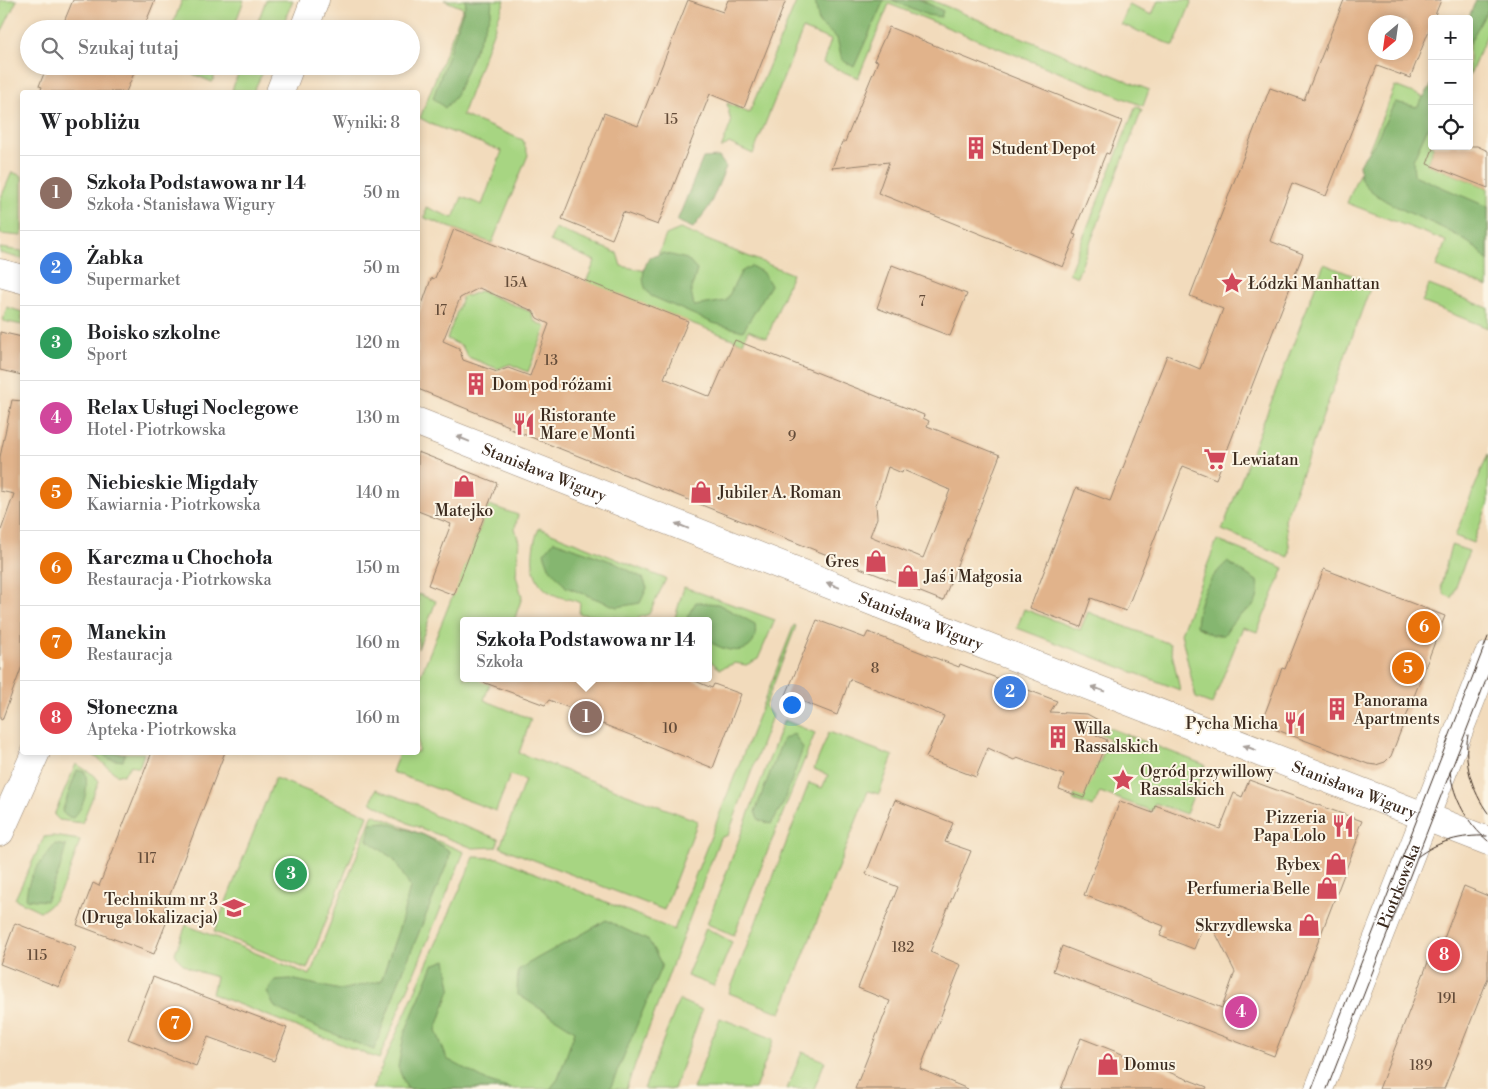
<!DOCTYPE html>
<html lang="pl">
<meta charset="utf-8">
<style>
:root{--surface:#fff;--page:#f2f2f2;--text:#202124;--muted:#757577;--line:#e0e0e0;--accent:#7c3aed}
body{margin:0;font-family:"Libre Bodoni",serif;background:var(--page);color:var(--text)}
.controls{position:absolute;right:15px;top:15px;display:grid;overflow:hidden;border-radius:5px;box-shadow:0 2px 8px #0003}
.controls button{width:45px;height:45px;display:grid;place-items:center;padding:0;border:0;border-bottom:1px solid var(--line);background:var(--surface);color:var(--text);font:25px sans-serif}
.compass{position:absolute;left:1368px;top:15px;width:45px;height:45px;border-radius:50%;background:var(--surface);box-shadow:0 2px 8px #0003;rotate:209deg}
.you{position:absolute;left:791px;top:704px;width:18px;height:18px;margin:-12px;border:4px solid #fff;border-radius:50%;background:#1a73e8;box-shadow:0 0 0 8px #1a73e833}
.badge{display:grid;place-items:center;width:32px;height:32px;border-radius:50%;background:var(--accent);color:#fff;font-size:16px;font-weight:700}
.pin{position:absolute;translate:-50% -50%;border:2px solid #fff;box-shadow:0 1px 5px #0006}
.popup{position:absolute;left:460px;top:617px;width:252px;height:65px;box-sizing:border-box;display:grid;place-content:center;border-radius:5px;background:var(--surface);filter:drop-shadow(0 1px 4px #0005);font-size:16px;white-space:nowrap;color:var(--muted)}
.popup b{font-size:19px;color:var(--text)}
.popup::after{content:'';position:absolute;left:50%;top:100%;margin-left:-10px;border:10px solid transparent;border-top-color:var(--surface)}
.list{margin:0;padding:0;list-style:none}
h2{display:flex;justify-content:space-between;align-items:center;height:65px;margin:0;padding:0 20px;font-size:21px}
h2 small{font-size:16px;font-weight:400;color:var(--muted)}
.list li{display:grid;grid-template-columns:32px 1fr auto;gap:15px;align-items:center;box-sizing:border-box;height:75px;padding:0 20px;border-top:1px solid var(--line)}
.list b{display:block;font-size:19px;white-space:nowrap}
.list p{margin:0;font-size:16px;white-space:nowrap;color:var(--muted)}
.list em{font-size:16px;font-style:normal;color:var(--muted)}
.icon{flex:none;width:28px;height:28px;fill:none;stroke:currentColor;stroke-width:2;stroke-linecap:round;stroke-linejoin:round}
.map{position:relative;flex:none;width:1488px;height:1089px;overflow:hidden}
.search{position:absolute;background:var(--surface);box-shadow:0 2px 8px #0003;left:20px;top:20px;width:400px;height:55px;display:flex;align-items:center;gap:12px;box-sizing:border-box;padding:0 18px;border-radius:28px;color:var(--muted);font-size:19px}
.panel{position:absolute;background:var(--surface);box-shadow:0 2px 8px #0003;left:20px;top:90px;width:400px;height:665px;border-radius:5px}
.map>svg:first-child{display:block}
.green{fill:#a7d582;stroke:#718050}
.forest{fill:#85b670;stroke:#607047}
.building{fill:#e1b38b;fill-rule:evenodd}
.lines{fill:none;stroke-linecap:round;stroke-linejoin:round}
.tertiary-casing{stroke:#96826d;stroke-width:29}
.tertiary{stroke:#fff;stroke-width:28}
.tram{stroke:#3b2a1e;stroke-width:1}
.oneway{fill:#a79f9a}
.labels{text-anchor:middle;stroke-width:4;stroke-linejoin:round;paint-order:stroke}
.number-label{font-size:14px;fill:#644c39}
.poi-label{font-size:16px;fill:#3b2a1e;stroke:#fcf5e5;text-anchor:start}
.street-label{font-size:16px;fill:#3b2a1e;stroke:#fcf5e5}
</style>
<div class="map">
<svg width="1488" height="1089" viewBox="0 0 1488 1089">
<rect width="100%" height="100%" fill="#fcf5e5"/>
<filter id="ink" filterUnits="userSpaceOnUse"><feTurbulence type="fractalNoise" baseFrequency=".02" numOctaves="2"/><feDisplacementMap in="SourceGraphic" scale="10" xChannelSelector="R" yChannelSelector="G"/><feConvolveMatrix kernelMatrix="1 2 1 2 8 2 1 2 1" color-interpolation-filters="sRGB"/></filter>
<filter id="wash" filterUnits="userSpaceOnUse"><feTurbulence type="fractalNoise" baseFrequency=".0096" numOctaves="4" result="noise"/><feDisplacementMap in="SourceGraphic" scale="20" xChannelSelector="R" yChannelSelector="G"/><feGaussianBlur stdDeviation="1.12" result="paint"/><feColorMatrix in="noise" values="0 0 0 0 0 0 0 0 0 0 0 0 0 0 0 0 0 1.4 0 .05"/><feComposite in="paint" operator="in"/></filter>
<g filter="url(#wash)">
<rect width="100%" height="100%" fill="#f2dbbc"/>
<path class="green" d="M0 0H17L0 35Z
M182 0H244L233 29H171Z
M266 0H293L281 29H255Z
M444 0H505L462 115 523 140 528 155 492 243 425 218 426 207 453 218 462 197 482 205 502 151 433 125 420 118 463 8Z
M797 0H931L1149 90 1143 106 889 4 858 78 823 63 831 40 803 29 753 154 729 143 721 149 731 123 727 103 749 113Z
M1158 0H1192L1174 46 1121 24 1129 5 1152 15Z
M1488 0V32L1469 77V19H1466Z
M174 66H219L212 82Z
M241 66H266L253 92 232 90Z
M1432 84V146H1434L1427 164 1488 188V287L1436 267 1446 241 1347 203 1395 86 1426 98Z
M1136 106 1142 110 1077 277 1069 273Z
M12 172 22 176V236L0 234V200Z
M555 228 617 253 621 266 651 272 666 235 680 229 792 274 767 338 748 330 743 343 586 282 595 261 550 241Z
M0 248 22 251V259L0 253Z
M1324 264 1372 283 1285 519C1285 531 1292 546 1288 557L1222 530Z
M1429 285 1488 308V328L1422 302Z
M480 291 531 312 534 321 546 327 528 372 510 364 498 369 468 357 462 346 447 339 463 295 468 296Z
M7 307 22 312V325L3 321Z
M1488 454V504L1473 543 1455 536Z
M489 505 518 515 515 528 519 542 516 575 522 597 514 621H464V678H492L484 700 531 719 519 753 698 821 664 910 500 847 525 780 510 775 496 811 392 772 399 753 418 752V682Z
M539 528 666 579 649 614 636 619 579 614 580 603C573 599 565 599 557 596 528 585 529 553 539 528Z
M1217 540 1284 568 1257 632 1243 627 1212 704 1196 698 1181 633Z
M1451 545 1469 551 1452 598 1444 594 1441 586Z
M684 587 775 620 758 659 746 665 735 663 720 669 709 660 708 621H674Z
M418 594 436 601 418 649Z
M1024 609 1080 630 1088 612 1170 644 1180 690 1017 628Z
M794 625 796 626 765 706 772 716 728 835 720 838C688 921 658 1005 626 1089H372L474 857 499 858 674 930Z
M784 720 815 733 734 935 707 924Z
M1102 725 1205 765 1186 814 1155 803 1152 811 1100 792 1093 807 1073 800 1087 760 1099 764 1109 738 1099 733Z
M829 732 893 756 879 794 868 791 781 1013 729 993 809 783 822 788 828 775 814 769Z
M91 753H144L139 768 131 765 123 775 116 774Z
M76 764 94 775 99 781 82 823 59 820 54 815Z
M275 778 368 815 307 969 214 932Z
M376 789 417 804 433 815 499 839 496 847 473 848 410 824 371 802Z
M373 814 464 852 379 1059 212 994 216 977C201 972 181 969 175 953L186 925 310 975Z
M53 836 80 840C74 859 60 906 40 911L15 899 44 837Z
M706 928 732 942 714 986 687 976Z
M679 1000 702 1010 674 1089H644Z
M720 1018 774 1039 755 1089H693Z
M802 1052 825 1061 814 1089H787Z"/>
<path class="forest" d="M464 0H492L491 12 455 97 445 108 433 98 466 3Z
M815 0H884L854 67 842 60 837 38 819 23Z
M892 0H921L943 11 941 17 927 15Z
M1476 0H1488V9L1469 44 1468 19Z
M1432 84V118L1413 160 1414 175 1488 207V262C1464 224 1381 213 1361 179 1359 175 1360 168 1359 164L1373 146 1395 102 1417 107Z
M719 157 726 167 709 207 693 228 677 221 703 158Z
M663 253 687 259 697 270 691 291 694 306 726 301 741 272 751 266 762 272 771 285 743 331 713 323 651 296C640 285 642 271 649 258Z
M554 541 613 562 643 578 647 588 640 603 617 607 566 587 549 567 544 553Z
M1227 562 1257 581C1262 609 1248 606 1233 622 1230 625 1227 631 1224 635H1213L1196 626C1198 599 1207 580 1227 562Z
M696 602 718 604 755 624C760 657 729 655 709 641L708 621H691L687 617Z
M794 734 803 748 783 804 771 824 759 820 755 812 783 739Z
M101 753H125L123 761 109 759Z
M77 770 85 772C89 788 85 806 73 818L66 816 62 812Z
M384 822 424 835 450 851 449 859 397 986 374 1050 292 1017 274 1006 267 992 275 980 291 979 340 990 381 981 402 919 410 887 394 859 367 840 371 823Z
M55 844 66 846 59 872 46 901 26 899C28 872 41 864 55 844Z
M606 920 649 941 662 965 610 1089H550L558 1079 575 1031 517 994 518 970C547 951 576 939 606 920Z
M446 960 451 987 436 1030 447 1059 489 1082 511 1089H410L406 1087 398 1067 404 1035 433 965Z"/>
<g id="blocks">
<path class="building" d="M73 0H155L143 29H61Z
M688 0 723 12 728 0H786L744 108 710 94 658 225 623 212 612 239 562 219 604 113 638 126Z
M1344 0H1441L1410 78 1377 66 1326 196 1292 183 1270 241 1303 254 1216 479 1183 466 1126 611 1091 598 1081 627 1030 608 1076 488 1110 501 1167 355 1200 369 1223 309 1190 296 1270 88 1304 100ZM1376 22H1406V52H1376Z
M889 27 1122 121 1109 154 1106 153 1073 234 1076 235 1063 267 878 193 889 162 832 168 842 142H845L878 61 874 60Z
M47 66H137L126 92H40L42 87 39 86Z
M1434 146H1477L1488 151V188L1427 164Z
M454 229 688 321 664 378 710 397 735 340 924 415 923 418 929 421 927 426 1000 455 943 601 508 428 509 426 418 389V316L431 279 435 278ZM479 288 533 311 537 318 549 324 530 376 508 368 497 372 463 360 459 348 443 341 460 298ZM888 467 902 473 903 470 950 490 923 558 870 536 877 518 876 505Z
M892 265 967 294 950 336 877 308Z
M0 332 22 337V375L0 370Z
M12 400 22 401V666L2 720 0 719V533L14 494 0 491V457Z
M418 452 497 483 454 595 428 585 451 524 418 511Z
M1324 569 1445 616 1391 756 1385 762 1376 765 1368 764 1261 724 1282 668 1285 669Z
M817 620 865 638 868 632 959 667 960 664 1057 701 1050 712 1087 714 1100 721 1096 735 1107 740 1084 798 1059 789 1064 775 1017 758 1014 760 988 748 976 777 926 758 944 716 850 679 837 715 786 695Z
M480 678H688L712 688 714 684 741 694 713 768 580 715V712L549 700 545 705 480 681Z
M152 752H225L164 910 170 913 154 954 77 925 93 883 99 886Z
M1249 780 1362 821 1358 830 1360 833 1274 1056 1053 971 1062 946 1222 1008 1235 972 1207 916 1194 949 1160 936 1164 926 1084 895 1120 801 1153 813 1155 805 1220 829 1234 793 1242 797Z
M895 800 953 823 945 842 971 851 930 952 961 965 920 1069 968 1089H855L890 1001 858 988 898 887 866 874Z
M1464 886 1488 896V978L1444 1089H1379L1437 939 1443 941Z
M15 923 76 947 59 987 0 964Z
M153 977 287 1028 274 1061 208 1037 196 1066 128 1039Z
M1081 1038 1207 1087 1206 1089H1061Z"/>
</g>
</g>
<g filter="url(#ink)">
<use href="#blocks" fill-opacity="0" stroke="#96826d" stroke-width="1"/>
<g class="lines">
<defs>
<g id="tertiary">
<path d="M304 29 315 0"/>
<path d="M280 92 290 66"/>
<path d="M0 273 22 279"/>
<path id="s1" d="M418 422 963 637 1488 841"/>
<path d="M0 832 36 752"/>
<path id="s2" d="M1319 1089 1488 656"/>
</g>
</defs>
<use href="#tertiary" class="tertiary-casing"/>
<use href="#tertiary" class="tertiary"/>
<path class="tram" d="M1468 735C1463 762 1472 791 1488 813
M1450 772C1454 799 1467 823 1488 841
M1417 857C1438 841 1461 835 1487 836
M1312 1089 1488 637
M1327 1089 1488 675"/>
</g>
<defs><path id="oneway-solid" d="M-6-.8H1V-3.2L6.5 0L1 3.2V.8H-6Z" transform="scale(1.25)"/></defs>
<g class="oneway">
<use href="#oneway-solid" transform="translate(463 439) rotate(-158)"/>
<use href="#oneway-solid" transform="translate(682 526) rotate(-158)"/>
<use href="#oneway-solid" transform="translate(833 585) rotate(-158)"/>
<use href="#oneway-solid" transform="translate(1098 689) rotate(-159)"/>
<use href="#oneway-solid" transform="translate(1250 748) rotate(-159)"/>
</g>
</g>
<defs>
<symbol id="building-bare" viewBox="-9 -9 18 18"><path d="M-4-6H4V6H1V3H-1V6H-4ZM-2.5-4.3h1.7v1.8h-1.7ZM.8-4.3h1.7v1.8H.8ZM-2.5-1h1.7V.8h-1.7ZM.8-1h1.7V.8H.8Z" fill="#d1495b" stroke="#fcf5e5" stroke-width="2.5" paint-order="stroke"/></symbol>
<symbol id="sight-bare" viewBox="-9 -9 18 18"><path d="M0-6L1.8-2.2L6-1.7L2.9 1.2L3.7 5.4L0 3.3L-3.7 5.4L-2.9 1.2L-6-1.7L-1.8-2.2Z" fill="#d1495b" stroke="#fcf5e5" stroke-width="2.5" paint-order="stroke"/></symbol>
<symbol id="restaurant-bare" viewBox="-9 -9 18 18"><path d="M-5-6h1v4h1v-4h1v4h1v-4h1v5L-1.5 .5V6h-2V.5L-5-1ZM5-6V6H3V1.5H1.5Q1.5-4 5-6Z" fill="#d1495b" stroke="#fcf5e5" stroke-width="2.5" paint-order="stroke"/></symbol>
<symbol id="supermarket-bare" viewBox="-9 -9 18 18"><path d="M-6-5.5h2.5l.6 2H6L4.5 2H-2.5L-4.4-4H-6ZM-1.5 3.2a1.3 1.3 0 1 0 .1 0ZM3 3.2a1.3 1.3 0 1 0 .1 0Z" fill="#d1495b" stroke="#fcf5e5" stroke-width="2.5" paint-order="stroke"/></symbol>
<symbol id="shop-bare" viewBox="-9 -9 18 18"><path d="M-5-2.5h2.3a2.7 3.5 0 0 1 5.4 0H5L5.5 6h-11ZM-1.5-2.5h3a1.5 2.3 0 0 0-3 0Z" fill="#d1495b" stroke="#fcf5e5" stroke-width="2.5" paint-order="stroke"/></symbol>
<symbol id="school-bare" viewBox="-9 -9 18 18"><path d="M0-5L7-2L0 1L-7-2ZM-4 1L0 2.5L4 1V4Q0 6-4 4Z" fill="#d1495b" stroke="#fcf5e5" stroke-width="2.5" paint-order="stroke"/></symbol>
</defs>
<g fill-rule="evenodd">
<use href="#building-bare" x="960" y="132" width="32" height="32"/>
<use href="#sight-bare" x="1216" y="267" width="32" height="32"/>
<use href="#building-bare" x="460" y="368" width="32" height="32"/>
<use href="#restaurant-bare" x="508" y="408" width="32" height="32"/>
<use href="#supermarket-bare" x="1199" y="443" width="32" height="32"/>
<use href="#shop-bare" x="448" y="470" width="32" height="32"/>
<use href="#shop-bare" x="685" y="476" width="32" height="32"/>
<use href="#shop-bare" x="860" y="545" width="32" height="32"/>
<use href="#shop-bare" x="892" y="560" width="32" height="32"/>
<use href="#building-bare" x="1321" y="693" width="32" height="32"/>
<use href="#restaurant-bare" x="1279" y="707" width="32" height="32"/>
<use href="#building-bare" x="1042" y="721" width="32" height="32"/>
<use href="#sight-bare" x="1107" y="764" width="32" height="32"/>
<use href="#restaurant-bare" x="1327" y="810" width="32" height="32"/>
<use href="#shop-bare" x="1320" y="848" width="32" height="32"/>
<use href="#shop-bare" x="1311" y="872" width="32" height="32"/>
<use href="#school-bare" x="218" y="892" width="32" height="32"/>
<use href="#shop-bare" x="1293" y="909" width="32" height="32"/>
<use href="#shop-bare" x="1092" y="1048" width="32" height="32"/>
</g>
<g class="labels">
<g class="number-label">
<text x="671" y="124">15</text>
<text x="516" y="287">15A</text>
<text x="922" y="306">7</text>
<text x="441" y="315">17</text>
<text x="551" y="365">13</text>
<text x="792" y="441">9</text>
<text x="875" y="673">8</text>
<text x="670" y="733">10</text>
<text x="147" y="863">117</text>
<text x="903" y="952">182</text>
<text x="37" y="960">115</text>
<text x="1447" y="1003">191</text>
<text x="1421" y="1070">189</text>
</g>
<g class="poi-label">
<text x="992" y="154">Student Depot</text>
<text x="1248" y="289">Łódzki Manhattan</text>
<text x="492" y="390">Dom pod różami</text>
<text x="540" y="421">Ristorante<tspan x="540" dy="18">Mare e Monti</tspan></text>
<text x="1232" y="465">Lewiatan</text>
<text x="718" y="498">Jubiler A. Roman</text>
<text x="464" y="516" text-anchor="middle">Matejko</text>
<text x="859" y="567" text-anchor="end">Gres</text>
<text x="924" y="582">Jaś i Małgosia</text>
<text x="1354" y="706">Panorama<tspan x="1354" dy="18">Apartments</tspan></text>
<text x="1278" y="729" text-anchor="end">Pycha Micha</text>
<text x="1074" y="734">Willa<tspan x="1074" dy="18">Rassalskich</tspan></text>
<text x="1140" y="777">Ogród przywillowy<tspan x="1140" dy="18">Rassalskich</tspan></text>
<text x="1326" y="823" text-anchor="end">Pizzeria<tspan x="1326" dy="18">Papa Lolo</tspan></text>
<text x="1320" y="870" text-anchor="end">Rybex</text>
<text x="1310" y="894" text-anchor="end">Perfumeria Belle</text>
<text x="218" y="905" text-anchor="end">Technikum nr 3<tspan x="218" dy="18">(Druga lokalizacja)</tspan></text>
<text x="1292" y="931" text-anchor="end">Skrzydlewska</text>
<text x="1124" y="1070">Domus</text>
</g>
<g class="street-label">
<text dy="6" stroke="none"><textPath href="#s1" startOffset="136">Stanisława Wigury</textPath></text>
<text dy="6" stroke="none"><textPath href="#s1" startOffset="541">Stanisława Wigury</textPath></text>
<text dy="6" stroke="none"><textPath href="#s1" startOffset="1006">Stanisława Wigury</textPath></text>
<text dy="6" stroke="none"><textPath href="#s2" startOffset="218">Piotrkowska</textPath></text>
</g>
</g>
</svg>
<div class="controls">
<button>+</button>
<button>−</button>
<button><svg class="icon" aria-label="locate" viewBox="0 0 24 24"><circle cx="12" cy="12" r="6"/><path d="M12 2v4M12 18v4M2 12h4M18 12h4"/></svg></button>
</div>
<svg class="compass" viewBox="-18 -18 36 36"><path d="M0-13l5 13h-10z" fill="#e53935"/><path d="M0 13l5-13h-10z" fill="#757577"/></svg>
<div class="you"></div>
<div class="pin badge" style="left:586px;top:717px;background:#8d6e63">1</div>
<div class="popup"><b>Szkoła Podstawowa nr 14</b>Szkoła</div>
<div class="pin badge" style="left:1010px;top:692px;background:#3f7fe0">2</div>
<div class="pin badge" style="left:291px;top:874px;background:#2e9e5b">3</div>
<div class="pin badge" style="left:1241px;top:1012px;background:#d1479c">4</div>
<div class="pin badge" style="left:1408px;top:668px;background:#e8710a">5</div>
<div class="pin badge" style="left:1424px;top:627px;background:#e8710a">6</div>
<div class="pin badge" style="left:175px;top:1024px;background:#e8710a">7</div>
<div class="pin badge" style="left:1444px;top:955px;background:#e0444e">8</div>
<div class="search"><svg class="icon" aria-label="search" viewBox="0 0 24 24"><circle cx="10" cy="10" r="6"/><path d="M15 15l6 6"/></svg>Szukaj tutaj</div>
<section class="panel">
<h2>W pobliżu<small>Wyniki: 8</small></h2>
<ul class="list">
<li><span class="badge" style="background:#8d6e63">1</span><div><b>Szkoła Podstawowa nr 14</b><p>Szkoła · Stanisława Wigury</p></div><em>50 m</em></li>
<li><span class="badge" style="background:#3f7fe0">2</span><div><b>Żabka</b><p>Supermarket</p></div><em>50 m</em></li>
<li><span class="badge" style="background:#2e9e5b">3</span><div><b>Boisko szkolne</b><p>Sport</p></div><em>120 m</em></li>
<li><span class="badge" style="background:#d1479c">4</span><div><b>Relax Usługi Noclegowe</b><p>Hotel · Piotrkowska</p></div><em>130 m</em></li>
<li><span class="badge" style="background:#e8710a">5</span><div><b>Niebieskie Migdały</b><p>Kawiarnia · Piotrkowska</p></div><em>140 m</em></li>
<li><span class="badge" style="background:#e8710a">6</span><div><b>Karczma u Chochoła</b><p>Restauracja · Piotrkowska</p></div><em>150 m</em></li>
<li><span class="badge" style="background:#e8710a">7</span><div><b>Manekin</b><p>Restauracja</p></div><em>160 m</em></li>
<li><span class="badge" style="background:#e0444e">8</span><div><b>Słoneczna</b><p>Apteka · Piotrkowska</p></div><em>160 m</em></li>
</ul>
</section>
</div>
